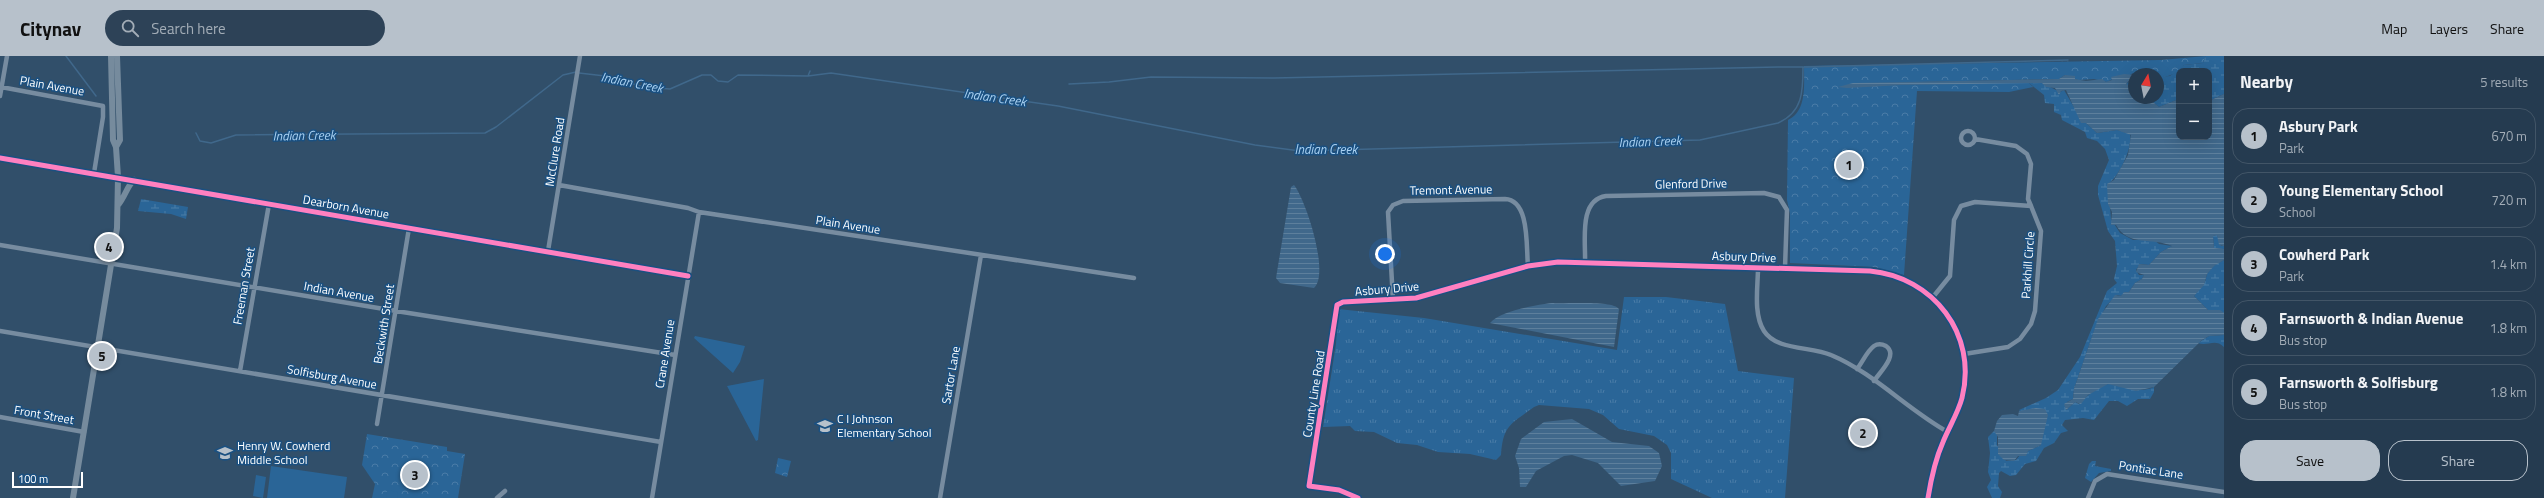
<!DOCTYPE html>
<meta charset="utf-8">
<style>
:root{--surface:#253b50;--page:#2d4257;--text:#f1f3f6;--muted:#a3adb7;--line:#425567;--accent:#b7c1cb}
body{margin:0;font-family:"Titillium Web",sans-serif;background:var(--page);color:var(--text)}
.controls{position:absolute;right:12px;top:12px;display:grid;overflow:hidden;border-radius:8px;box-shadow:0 4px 16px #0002}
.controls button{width:36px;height:36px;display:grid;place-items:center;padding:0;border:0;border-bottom:1px solid var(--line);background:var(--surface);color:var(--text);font:20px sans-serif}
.compass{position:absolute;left:2128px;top:12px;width:36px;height:36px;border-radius:50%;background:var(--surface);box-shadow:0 4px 16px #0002;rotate:10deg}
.scale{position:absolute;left:12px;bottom:10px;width:71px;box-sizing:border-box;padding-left:4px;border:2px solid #fff;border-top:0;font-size:11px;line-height:14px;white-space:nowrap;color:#fff;-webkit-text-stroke:3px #1a5081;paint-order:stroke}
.you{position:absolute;left:1385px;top:198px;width:14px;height:14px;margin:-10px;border:3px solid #fff;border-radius:50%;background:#1a73e8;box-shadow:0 0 0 6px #1a73e833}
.badge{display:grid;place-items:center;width:26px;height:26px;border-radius:50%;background:var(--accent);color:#111;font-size:13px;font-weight:700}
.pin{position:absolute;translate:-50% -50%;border:2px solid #fff;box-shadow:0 1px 4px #0006}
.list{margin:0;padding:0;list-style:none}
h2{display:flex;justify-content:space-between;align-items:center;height:52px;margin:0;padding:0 16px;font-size:17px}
h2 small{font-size:13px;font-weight:400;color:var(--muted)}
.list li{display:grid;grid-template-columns:26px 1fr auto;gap:12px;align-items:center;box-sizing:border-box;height:56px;margin:0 8px 8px;padding:0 8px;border:1px solid var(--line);border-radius:16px}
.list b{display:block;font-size:15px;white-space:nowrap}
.list p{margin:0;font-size:13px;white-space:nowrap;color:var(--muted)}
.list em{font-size:13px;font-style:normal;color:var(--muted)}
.actions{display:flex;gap:8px;padding:12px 16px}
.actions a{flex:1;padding:9px 0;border:1px solid var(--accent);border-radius:16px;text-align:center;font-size:14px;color:var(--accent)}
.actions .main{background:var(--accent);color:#111}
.icon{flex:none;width:22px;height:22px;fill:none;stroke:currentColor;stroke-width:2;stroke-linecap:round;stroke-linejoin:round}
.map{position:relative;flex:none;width:2224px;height:442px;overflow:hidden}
header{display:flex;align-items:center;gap:24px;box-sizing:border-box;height:56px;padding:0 20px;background:var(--accent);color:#111}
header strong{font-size:19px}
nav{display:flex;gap:22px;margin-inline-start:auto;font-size:14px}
.search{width:280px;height:36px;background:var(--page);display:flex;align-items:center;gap:10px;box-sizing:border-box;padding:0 14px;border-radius:22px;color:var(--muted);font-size:15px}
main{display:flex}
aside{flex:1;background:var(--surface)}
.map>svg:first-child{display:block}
.grass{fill:url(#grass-tufts)}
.forest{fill:url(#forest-crowns)}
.wetland{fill:url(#wetland-marsh)}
.pitch{fill:#2a6597}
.water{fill:url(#water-rules)}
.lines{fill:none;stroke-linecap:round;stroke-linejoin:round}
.stream{stroke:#40688b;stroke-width:1.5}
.minor{stroke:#778ca0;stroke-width:4.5}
.major{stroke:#768b9d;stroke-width:6}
.cycleway-casing{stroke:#1a5081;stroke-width:8}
.cycleway{stroke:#ff80c0;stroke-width:5}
.labels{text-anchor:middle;stroke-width:3;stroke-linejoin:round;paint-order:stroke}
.street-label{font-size:12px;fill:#fff;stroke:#1a5081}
.poi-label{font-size:12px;fill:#fff;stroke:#1a5081;text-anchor:start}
.water-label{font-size:13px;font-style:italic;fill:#a9d1f2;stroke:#1a5081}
</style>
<header>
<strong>Citynav</strong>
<div class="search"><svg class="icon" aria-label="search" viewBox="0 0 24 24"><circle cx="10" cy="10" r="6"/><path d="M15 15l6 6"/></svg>Search here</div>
<nav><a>Map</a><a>Layers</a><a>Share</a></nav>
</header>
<main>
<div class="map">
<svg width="2224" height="442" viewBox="0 0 2224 442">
<defs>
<pattern id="grass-tufts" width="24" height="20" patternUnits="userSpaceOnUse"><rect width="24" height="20" fill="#2a6597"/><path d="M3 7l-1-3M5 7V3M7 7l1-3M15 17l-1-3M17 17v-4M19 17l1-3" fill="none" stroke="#4a7ca7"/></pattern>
<pattern id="forest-crowns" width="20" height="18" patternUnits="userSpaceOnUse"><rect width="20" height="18" fill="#2a6597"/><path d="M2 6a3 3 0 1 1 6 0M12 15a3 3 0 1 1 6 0" fill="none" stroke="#4a7ca7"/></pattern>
<pattern id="wetland-marsh" width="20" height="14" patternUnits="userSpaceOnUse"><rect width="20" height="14" fill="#2a6597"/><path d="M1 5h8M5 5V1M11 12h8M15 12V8" fill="none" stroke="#4a7ca7"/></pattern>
<pattern id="water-rules" width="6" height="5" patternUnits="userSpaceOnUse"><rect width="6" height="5" fill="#40688b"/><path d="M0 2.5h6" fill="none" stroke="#5d7f9c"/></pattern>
</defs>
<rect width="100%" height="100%" fill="#314f6a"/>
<path class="grass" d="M1624 241H1666L1725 248 1738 315 1794 322 1785 442H1712L1671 423V397L1667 389 1654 380 1619 373 1603 359 1589 353 1539 349 1534 351C1511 368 1503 369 1501 399L1496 404 1470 398 1438 396 1417 389 1397 387 1374 376 1355 375 1350 370 1323 371 1336 288 1338 253 1424 262 1617 294Z"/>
<path class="forest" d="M2206 0 2203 7 2184 9C2179 17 2167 22 2158 21V18L2133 17 2130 19 2118 20 2107 26 2094 23 2078 24 2065 19 2059 23 1918 26C1955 29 1992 26 2029 27L2033 31 2009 36 1917 35 1904 219 1875 211 1790 207V157L1787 144 1788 64C1807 55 1804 29 1804 10L2161 4Z
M367 378 447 391V395L465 398 458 442H372L375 428 362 409Z
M778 402 791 405 787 421 775 417Z
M2092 405H2096L2095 410 2111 413V415L2099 417 2091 426 2085 422 2089 408Z"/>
<path class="wetland" d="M2206 0H2224V38L2209 45V15H2179V43L2159 51 2148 42H2158V21L2170 20 2184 9 2203 7Z
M2133 17 2139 18H2134V35L2126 28 2132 23Z
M2029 27H2042L2060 36 2064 34 2081 63V67H2086L2097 77 2117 74 2130 78C2133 90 2120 120 2108 128L2111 163 2120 177 2133 184H2154L2159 188 2172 190 2161 196 2149 209 2140 208 2136 214 2139 219H2144L2142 223 2135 227 2129 236H2126L2121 240 2117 239 2106 250 2094 275 2074 333 2073 343 2067 346 2066 354 2075 346 2079 348C2085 342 2102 326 2112 328 2128 331 2138 338 2154 331V336L2150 343H2138L2127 350 2118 345H2109L2094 364 2083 362 2065 364 2062 369 2068 375 2061 377 2054 387 2044 392 2036 405 2025 408 2016 419 2010 420 2001 415 1999 417 1998 430 2002 436 2000 442H1992L1987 431 1991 424 1988 416 1990 397 1988 381 1994 375 1997 377V389L2006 405 2016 404 2020 399 2025 400 2028 395 2041 389C2039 377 2049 369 2044 356L2036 352 2021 356 2019 354 2046 342 2058 334 2080 301 2107 235 2117 227 2114 223 2117 210 2115 185 2108 175 2098 139V130L2109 104 2105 93 2097 85 2087 82 2085 76 2062 64 2061 59 2054 56V48L2045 47 2044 39Z
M141 143 188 151 186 163 171 158 138 155Z
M2217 179 2221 190H2224V193L2214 192 2213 180Z
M2224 204V257L2208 254 2194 240 2205 226 2207 218 2213 210Z
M2224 279V291C2215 282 2207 291 2198 287L2209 280Z"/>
<path class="pitch" d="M695 280 745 290 740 306 733 317 694 282Z
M764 323 758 384 756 385 727 330Z
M271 410 347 421 344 442H267Z
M256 419 266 421 263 442 253 440Z
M387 434 398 436 397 442H386Z"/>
<path class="water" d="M2124 18 2134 19 2126 28 2132 31 2134 42H2148L2159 51 2179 43V81H2209V45L2224 38V190L2219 189 2217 179 2213 180 2214 192 2224 193V204L2214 210 2207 218 2204 229 2194 240 2208 254H2220L2224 257V279L2209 280 2202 284 2154 331 2136 335 2108 328 2088 339 2081 348 2075 346 2066 354 2064 348 2073 343 2074 333 2098 263 2115 239 2121 240 2124 236H2129L2135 227 2142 223 2144 219 2136 216 2139 208 2149 209 2161 196 2172 190C2152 181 2128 191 2116 169H2111L2112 156 2108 148 2107 128 2114 124 2128 99 2131 79 2117 74 2097 77 2086 67H2081L2066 34 2061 35 2059 39 2055 32 2046 31 2042 27 1902 29 1847 32 1838 31 1853 27 2059 23 2065 19 2075 20V23L2086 25 2102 23 2106 26 2112 24 2111 21Z
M1294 129C1306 144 1330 218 1314 232L1280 227 1276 222 1291 131Z
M1552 247C1565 248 1613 244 1619 253L1614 291 1490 267C1500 255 1536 249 1552 247Z
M2036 352 2045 353 2048 359 2041 389 2028 395 2026 400H2018L2014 405 2004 404 1998 398V381L1994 375 1997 365 2002 359 2013 358 2018 360 2019 355Z
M1572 363 1612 386 1649 390 1659 397 1662 410 1655 425 1621 430 1598 407 1572 399 1564 400 1536 415 1526 431H1520L1519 412 1515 400 1521 383 1544 366Z"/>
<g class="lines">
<path class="stream" d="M66 0 96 40
M1804 11 2068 4
M579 17 605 20 644 31 670 33 702 19H711L718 25 728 26 738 19 808 20 831 17 1058 50 1255 89 1300 95 1700 84 1778 67C1803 56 1803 35 1803 11H1778L1274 22 1151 21 1109 26 1069 28
M808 20 810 15
M196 77 200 85 211 87 236 79 485 77 496 71 563 19 576 16"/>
<path class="minor" d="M1 31 103 50V61L94 117
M0 40 7 0
M1961 82a7 7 0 1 1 14 0a7 7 0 1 1-14 0Z
M1975 83 2016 90 2027 98 2031 108 2028 143 2031 150
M0 102 688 220
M559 129 688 152 699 156 1134 222
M0 189 396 255 675 299
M548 195 580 0
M1585 207C1586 186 1578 144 1606 140L1764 137 1779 141 1787 154 1785 212
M1758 212C1758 230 1753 258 1764 275 1777 295 1811 290 1831 299 1874 317 1908 354 1948 376
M1933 241 1950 220 1954 164 1961 150 1975 146 2031 150 2041 175 2035 255 2031 268 2020 283 2008 291 1964 298
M1393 244 1388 156 1393 149 1403 145 1505 143C1530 144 1526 191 1528 210
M0 275 661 386
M1857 313C1862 307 1867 295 1874 290 1877 288 1882 288 1886 290 1899 299 1879 317 1874 325
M240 315 269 148
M0 361 84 376
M377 368 409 172
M497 442 505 435
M652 442 699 156
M940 442 981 199
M1358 442 1339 434 1309 430 1337 249 1343 246 1416 242 1528 210 1558 206 1870 215C1933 221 1978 278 1962 342 1958 357 1949 371 1943 386 1935 404 1931 423 1928 442
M2088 442 2095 425 2107 418 2224 436"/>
<path class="major" d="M116 91 120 84 117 0
M118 149C125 141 127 130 134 124
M73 442 117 172 118 121 116 91 113 84 111 0"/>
<defs>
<path id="cycleway" d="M0 102 688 220
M1358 442 1339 434 1309 430 1337 249 1343 246 1416 242 1528 210 1558 206 1870 215C1933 221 1978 278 1962 342 1958 357 1949 371 1943 386 1935 404 1931 423 1928 442"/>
</defs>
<use href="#cycleway" class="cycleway-casing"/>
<use href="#cycleway" class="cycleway"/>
</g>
<defs>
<symbol id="school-bare" viewBox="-9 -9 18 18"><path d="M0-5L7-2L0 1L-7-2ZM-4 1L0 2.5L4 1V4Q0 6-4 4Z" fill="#b7c1cb" stroke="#1a5081" stroke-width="2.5" paint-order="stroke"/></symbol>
</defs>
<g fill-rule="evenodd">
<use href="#school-bare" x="814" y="359" width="22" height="22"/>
<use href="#school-bare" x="214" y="386" width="22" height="22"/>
</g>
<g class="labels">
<g class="street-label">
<text transform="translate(52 30) rotate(10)" y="4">Plain Avenue</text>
<text transform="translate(555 96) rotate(-81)" y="4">McClure Road</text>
<text transform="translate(1691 128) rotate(-1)" y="4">Glenford Drive</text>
<text transform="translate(1451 134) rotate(-1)" y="4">Tremont Avenue</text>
<text transform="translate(346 151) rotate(10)" y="4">Dearborn Avenue</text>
<text transform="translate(848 169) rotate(9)" y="4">Plain Avenue</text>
<text transform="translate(1744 201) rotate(2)" y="4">Asbury Drive</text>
<text transform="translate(2028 209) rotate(-86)" y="4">Parkhill Circle</text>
<text transform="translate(244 230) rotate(-80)" y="4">Freeman Street</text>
<text transform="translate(1387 233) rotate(-5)" y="4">Asbury Drive</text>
<text transform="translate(339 236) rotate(10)" y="4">Indian Avenue</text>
<text transform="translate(384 268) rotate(-81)" y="4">Beckwith Street</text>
<text transform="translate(665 298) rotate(-81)" y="4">Crane Avenue</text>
<text transform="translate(951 319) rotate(-80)" y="4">Sartor Lane</text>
<text transform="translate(332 321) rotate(10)" y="4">Solfisburg Avenue</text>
<text transform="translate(1314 338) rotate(-81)" y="4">County Line Road</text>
<text transform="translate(44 359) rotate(10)" y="4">Front Street</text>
<text transform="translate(2151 414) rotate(9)" y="4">Pontiac Lane</text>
</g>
<g class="poi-label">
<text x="837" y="367">C I Johnson<tspan x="837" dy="14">Elementary School</tspan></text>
<text x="237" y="394">Henry W. Cowherd<tspan x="237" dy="14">Middle School</tspan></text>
</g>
<g class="water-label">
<text transform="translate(632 26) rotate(11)" y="5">Indian Creek</text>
<text transform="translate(995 41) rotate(8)" y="5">Indian Creek</text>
<text transform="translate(304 79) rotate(-1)" y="5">Indian Creek</text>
<text transform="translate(1650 85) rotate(-2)" y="5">Indian Creek</text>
<text x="1326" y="98">Indian Creek</text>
</g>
</g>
</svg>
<div class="controls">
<button>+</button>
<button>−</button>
</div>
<svg class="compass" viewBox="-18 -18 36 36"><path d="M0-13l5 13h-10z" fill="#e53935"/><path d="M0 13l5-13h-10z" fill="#a3adb7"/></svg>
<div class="scale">100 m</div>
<div class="you"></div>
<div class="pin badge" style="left:1849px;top:109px">1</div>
<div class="pin badge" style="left:1863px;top:377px">2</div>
<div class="pin badge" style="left:415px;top:419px">3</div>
<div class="pin badge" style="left:109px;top:191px">4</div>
<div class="pin badge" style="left:102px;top:300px">5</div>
</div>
<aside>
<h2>Nearby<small>5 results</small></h2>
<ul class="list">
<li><span class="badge">1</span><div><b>Asbury Park</b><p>Park</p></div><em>670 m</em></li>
<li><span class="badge">2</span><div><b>Young Elementary School</b><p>School</p></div><em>720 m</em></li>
<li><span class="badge">3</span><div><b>Cowherd Park</b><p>Park</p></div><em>1.4 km</em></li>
<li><span class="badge">4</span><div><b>Farnsworth &amp; Indian Avenue</b><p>Bus stop</p></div><em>1.8 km</em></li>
<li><span class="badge">5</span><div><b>Farnsworth &amp; Solfisburg</b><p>Bus stop</p></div><em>1.8 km</em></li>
</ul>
<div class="actions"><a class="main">Save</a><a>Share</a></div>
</aside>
</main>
